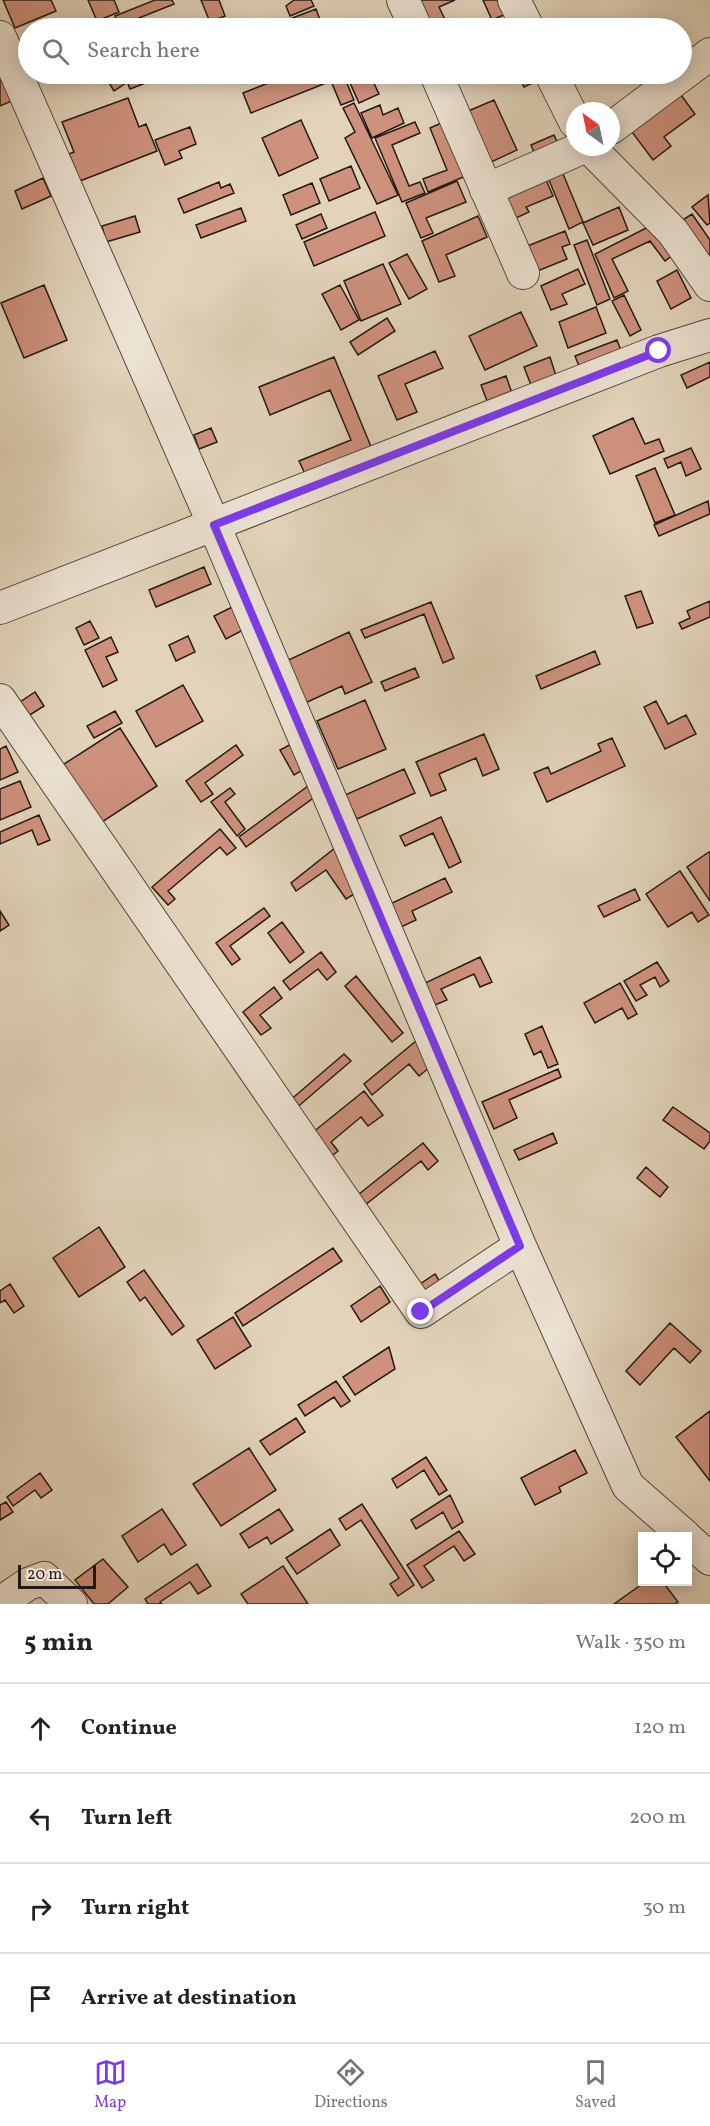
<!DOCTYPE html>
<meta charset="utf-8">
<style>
:root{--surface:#fff;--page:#f2f2f2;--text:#222;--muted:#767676;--line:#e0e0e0;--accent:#7c3aed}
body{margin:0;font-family:Vollkorn,serif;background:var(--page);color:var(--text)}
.controls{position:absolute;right:18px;bottom:18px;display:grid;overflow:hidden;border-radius:0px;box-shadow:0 3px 15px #0003}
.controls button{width:54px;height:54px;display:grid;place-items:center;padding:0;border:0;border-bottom:2px solid var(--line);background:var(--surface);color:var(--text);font:30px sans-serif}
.compass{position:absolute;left:566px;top:102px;width:54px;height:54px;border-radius:50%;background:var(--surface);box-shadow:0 3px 15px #0003;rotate:327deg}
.scale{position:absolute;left:18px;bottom:15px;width:78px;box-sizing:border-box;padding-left:6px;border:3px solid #251a13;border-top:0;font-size:16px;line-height:21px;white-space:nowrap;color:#251a13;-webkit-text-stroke:4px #ece2d2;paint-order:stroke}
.stop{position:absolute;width:18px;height:18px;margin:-14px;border:4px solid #7c3aed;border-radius:50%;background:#fff}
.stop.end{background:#7c3aed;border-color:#fff;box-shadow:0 2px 6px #0008}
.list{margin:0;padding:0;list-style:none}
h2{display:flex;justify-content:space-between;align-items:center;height:78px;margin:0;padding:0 24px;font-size:26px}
h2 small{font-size:20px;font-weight:400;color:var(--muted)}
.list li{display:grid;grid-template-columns:39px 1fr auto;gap:18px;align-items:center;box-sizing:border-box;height:90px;padding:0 24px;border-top:2px solid var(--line)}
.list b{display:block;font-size:22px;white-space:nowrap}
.list em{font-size:20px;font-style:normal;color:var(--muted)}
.icon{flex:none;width:33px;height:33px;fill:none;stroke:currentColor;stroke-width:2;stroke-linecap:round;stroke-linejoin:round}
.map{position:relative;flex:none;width:710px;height:1604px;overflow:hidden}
.search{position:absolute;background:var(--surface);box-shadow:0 3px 15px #0003;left:18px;right:18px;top:18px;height:66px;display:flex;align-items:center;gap:15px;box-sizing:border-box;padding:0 21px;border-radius:33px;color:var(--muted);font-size:22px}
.sheet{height:438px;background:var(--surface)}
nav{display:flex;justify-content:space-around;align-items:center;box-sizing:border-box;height:84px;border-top:2px solid var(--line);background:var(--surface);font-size:16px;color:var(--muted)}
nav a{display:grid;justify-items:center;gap:3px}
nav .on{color:var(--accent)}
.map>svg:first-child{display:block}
.building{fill:#ce917d;stroke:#251a13;stroke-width:1.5}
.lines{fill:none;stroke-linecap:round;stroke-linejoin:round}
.minor-casing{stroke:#54483d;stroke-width:34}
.minor{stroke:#ece2d2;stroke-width:32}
.route{stroke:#7c3aed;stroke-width:8}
</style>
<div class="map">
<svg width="710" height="1604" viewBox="0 0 710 1604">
<rect width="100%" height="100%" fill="#e2d3ba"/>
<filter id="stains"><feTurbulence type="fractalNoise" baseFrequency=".00333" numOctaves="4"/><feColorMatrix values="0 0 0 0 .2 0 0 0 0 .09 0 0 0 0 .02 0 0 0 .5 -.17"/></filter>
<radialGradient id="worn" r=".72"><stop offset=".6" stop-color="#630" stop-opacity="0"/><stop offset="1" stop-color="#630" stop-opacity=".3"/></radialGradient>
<path class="building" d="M3 0H51L56 11 15 28Z
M88 0H114L119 12 97 21Z
M155 0H172L174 4 119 26 115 16Z
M201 0H219L225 16 210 22Z
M294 0H311L314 6 290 16 286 6Z
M423 0H455L439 7 449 28H430L418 2Z
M483 0H499L506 14 492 20Z
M316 9 323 28H266Z
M484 21 488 28H469Z
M154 23 156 28H139Z
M0 73 14 100 0 106Z
M113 74H120L126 83 114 91 106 78Z
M124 74H169L130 89Z
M291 74H343L354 100 341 105 331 81 251 113 243 93Z
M346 74H372L370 75 379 94 359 103Z
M385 74H399L400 75 388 80Z
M501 74H533L537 81 524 87 518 76 504 82Z
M681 95 695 114 664 137 671 146 653 160 632 132Z
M128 98 139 127 146 124 157 151 80 181 69 154 74 152 62 122Z
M494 100 517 150 489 163 466 112Z
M354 103 398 195 377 204 345 138 355 132 343 108Z
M380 105 383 115 398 108 404 123 372 138 361 113Z
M301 120 318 158 279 176 262 138Z
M446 121 468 175 428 192 423 179 447 170 430 128Z
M415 122 420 133 392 145 409 186 420 182 425 193 402 202 375 138Z
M190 127 196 144 179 151 182 158 165 165 155 140Z
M554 135 559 146 536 157 531 145Z
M351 166 360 188 329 201 320 179Z
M561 169 583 222 569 229 547 175Z
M544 175 553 196 526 207 529 212 514 219 503 193Z
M43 178 51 196 22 209 15 191Z
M457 181 466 202 426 218 433 233 421 238 406 203Z
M219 182 221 188 230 184 234 193 184 213 178 199Z
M312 183 320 203 291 215 283 195Z
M708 195 710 223 707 225 692 207Z
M619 207 628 230 593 245 583 223Z
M241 208 246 221 201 238 196 225Z
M375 212 385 236 314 266 304 242Z
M321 214 327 228 302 239 296 225Z
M692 214 710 240V269L678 223Z
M135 216 140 232 106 242 102 226Z
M478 216 487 237 446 255 455 276 439 282 422 241Z
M656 223 676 253 665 261 650 241 612 259 628 291 614 298 595 254Z
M565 231 570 244 562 247 567 259 535 272 525 247Z
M587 240 610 299 597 305 574 245Z
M407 254 427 289 409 299 389 263Z
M383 264 401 304 361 321 344 281Z
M578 269 585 284 562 294 567 304 551 310 541 286Z
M677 270 691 298 671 309 657 281Z
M44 285 67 340 24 358 1 303Z
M340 285 359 320 341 330 322 294Z
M624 295 641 330 630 336 612 301Z
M596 307 606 333 568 348 559 322Z
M521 312 537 346 485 370 469 336Z
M387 318 395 331 358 355 350 342Z
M617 340 623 356 581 371 575 356Z
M435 351 443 368 405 384 417 412 397 420 378 376Z
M334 357 372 449 306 476 299 461 351 440 330 390 270 415 259 387Z
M550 357 556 376 531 385 524 367Z
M710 362V377L687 388 681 375Z
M506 376 512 393 487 401 481 385Z
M633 418 645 444 659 439 664 451 610 474 593 436Z
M211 428 217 442 199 449 194 435Z
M691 448 701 469 686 476 681 462 668 468 664 459Z
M655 468 675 515 655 523 636 476Z
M708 501 710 514 659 536 654 525Z
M204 567 211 584 156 607 149 590Z
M641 591 653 623 637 628 625 596Z
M710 601V617L682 629 679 623 690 618 687 611Z
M431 602 454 658 443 663 424 614 365 638 361 630Z
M236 605 247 628 226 639 214 616Z
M90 621 99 638 84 645 76 628Z
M349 632 372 682 345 694 342 686 303 704 284 662Z
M188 636 195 652 176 661 169 645Z
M111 637 118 652 106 657 117 680 103 687 85 650Z
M595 651 600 664 541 689 536 676Z
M415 668 419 677 385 691 381 682Z
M183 685 203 721 156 747 136 711Z
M35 692 44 706 22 720 14 706Z
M365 700 386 749 338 769 317 721Z
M656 701 668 724 686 715 696 734 665 749 644 707Z
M115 711 122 723 94 738 87 726Z
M120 728 157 786 99 824 61 766Z
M484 734 499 769 483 776 476 758 439 774 446 790 431 796 416 762Z
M612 738 625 766 547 802 534 773 548 767 551 774 601 751 598 744Z
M295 742 308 767 294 775 280 750Z
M236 745 243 755 205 783 213 794 201 802 186 781Z
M6 746 18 772 0 780V749Z
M404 769 415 793 357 819 345 795Z
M20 781 31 807 0 820V789Z
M308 786 316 796 246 847 239 837Z
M230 788 235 794 225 802 245 829 237 836 211 802Z
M39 815 50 840 38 845 32 830 0 844V832Z
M441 817 461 862 449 868 433 833 405 846 400 836Z
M220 829 236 848 227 855 220 847 168 891 175 899 168 905 152 887Z
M335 848 356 893 346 899 326 870 296 891 291 883Z
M709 852 710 853V901L687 867Z
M680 871 709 915 698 922 692 912 668 927 646 894Z
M445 878 452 892 412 911 416 920 401 927 390 904Z
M635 889 640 900 604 917 598 906Z
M264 908 270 916 230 946 240 959 232 965 216 943Z
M0 911 9 925 0 931Z
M282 922 304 952 290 963 268 933Z
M321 952 336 972 327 980 318 969 290 990 283 981Z
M480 957 492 982 480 987 474 974 441 989 447 1000 435 1005 425 983Z
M657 962 669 981 660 987 655 977 640 985 647 995 636 1001 624 981Z
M356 976 403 1033 392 1042 345 986Z
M620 983 637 1014 628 1019 622 1008 595 1023 584 1003Z
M274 987 282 998 260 1015 271 1028 261 1035 243 1012Z
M542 1026 558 1064 548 1068 541 1051 534 1055 525 1034Z
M416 1041 435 1063 419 1076 409 1064 372 1095 364 1084Z
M344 1054 351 1061 294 1110 288 1102Z
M558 1069 561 1077 509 1100 517 1118 494 1129 482 1102Z
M364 1091 383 1115 368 1126 361 1117 331 1142 338 1151 326 1161 307 1137Z
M673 1107 710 1133V1141L704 1149 663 1120Z
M553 1133 557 1143 519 1160 514 1150Z
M423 1143 438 1161 428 1170 421 1161 365 1205 349 1202Z
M646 1167 668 1187 660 1197 637 1178Z
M99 1227 125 1267 79 1297 53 1258Z
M333 1248 342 1261 243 1326 235 1313Z
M144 1270 184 1326 172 1335 145 1297 140 1301 127 1282Z
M435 1274 442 1285 421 1299 414 1288Z
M10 1284 24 1306 14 1313 5 1300 0 1303V1291Z
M380 1286 390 1302 361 1322 351 1306Z
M233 1317 251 1346 215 1369 197 1340Z
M670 1323 701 1351 690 1363 674 1348 640 1385 626 1371Z
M389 1347 395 1369 355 1395 343 1377Z
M336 1381 350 1401 341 1407 334 1397 305 1416 298 1405Z
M710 1411V1481L676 1437Z
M296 1418 305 1432 270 1455 260 1441Z
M249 1448 276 1490 221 1526 193 1484Z
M575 1450 587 1473 559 1487 561 1492 535 1505 521 1478Z
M426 1457 447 1490 439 1495 424 1470 397 1488 392 1479Z
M40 1473 52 1490 41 1498 35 1490 13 1506 7 1497Z
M450 1495 463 1522 452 1529 443 1512 416 1529 411 1520Z
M6 1502 13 1512 0 1520V1505Z
M362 1504 414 1585 398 1596 390 1584 399 1578 361 1520 346 1530 339 1519Z
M162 1509 186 1545 171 1555 164 1544 138 1562 122 1536Z
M279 1509 293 1530 271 1544 267 1537 249 1548 240 1534Z
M330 1529 340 1545 297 1574 286 1558Z
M459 1531 475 1554 464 1561 454 1546 424 1566 434 1580 422 1588 407 1565Z
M103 1559 128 1587 108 1604H94L75 1580Z
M197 1564 211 1586 198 1594 190 1582 160 1602 162 1604H148L145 1599Z
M283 1566 308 1604H248L241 1594Z
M645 1582H663L678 1602 675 1604H614Z"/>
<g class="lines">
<defs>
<path id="minor" d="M403 0 416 28
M514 0 528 28
M0 37 214 525 520 1246 628 1486 685 1536
M436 74 523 273
M551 74 575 122
M611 128 710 54
M589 147 673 232 710 285
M486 190 584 147
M0 608 659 351 710 335
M0 700 421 1312 520 1246
M688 1539 710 1559
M0 1603 28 1584 44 1578 71 1604"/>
</defs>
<use href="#minor" class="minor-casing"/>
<use href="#minor" class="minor"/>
</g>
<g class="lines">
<path class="route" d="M421 1312 520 1246 214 525 659 351"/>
</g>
<rect width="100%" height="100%" filter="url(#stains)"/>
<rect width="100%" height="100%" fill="url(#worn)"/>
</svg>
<div class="controls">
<button><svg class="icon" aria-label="locate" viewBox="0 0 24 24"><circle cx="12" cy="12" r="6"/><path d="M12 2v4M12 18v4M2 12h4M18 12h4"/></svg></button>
</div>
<svg class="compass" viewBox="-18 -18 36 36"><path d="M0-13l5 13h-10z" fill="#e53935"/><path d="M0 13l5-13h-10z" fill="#767676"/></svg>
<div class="scale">20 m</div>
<div class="stop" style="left:659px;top:351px"></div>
<div class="stop end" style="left:421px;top:1312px"></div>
<div class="search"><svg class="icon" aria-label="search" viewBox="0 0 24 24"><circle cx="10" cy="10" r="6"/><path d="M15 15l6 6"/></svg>Search here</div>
</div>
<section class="sheet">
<h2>5 min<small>Walk · 350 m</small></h2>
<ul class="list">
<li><svg class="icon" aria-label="ahead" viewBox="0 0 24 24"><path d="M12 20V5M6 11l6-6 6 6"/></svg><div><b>Continue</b></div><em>120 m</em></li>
<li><svg class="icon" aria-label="left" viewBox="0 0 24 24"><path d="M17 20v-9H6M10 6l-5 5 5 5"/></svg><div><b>Turn left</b></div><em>200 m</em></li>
<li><svg class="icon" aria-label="right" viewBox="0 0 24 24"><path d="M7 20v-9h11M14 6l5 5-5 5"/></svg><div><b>Turn right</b></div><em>30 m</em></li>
<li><svg class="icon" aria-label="arrive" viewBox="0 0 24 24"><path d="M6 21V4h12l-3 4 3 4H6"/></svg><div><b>Arrive at destination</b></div></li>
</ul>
</section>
<nav>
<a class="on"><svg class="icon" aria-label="map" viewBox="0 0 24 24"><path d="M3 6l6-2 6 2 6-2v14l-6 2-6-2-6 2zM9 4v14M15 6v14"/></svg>Map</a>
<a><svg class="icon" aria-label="directions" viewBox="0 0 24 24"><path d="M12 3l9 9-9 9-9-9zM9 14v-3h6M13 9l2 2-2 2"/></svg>Directions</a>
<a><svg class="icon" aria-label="saved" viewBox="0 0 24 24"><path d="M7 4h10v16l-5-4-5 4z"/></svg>Saved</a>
</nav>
